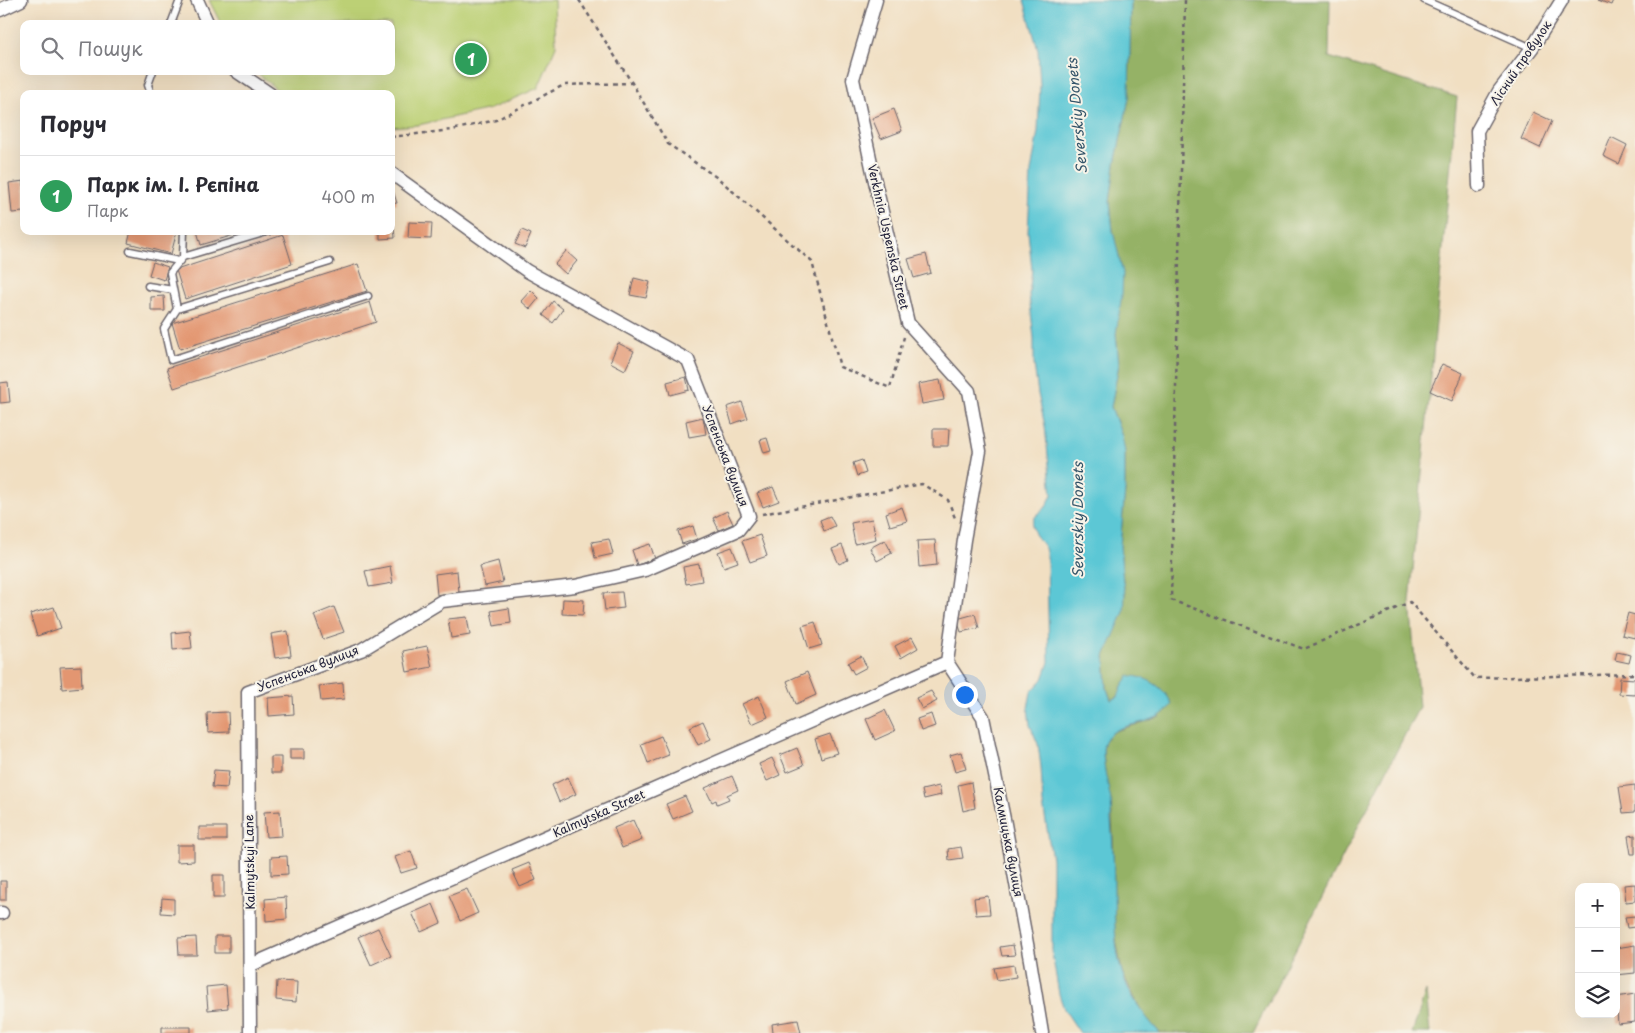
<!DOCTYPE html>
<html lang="uk">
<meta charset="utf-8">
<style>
:root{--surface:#fff;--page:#f7f7f7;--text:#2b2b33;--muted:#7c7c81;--line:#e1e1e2;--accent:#0b8043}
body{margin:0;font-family:"Playpen Sans",sans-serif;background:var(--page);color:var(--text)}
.controls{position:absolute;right:15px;bottom:15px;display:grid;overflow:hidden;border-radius:10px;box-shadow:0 5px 20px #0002}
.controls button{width:45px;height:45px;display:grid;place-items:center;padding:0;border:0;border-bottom:1px solid var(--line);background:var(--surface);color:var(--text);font:25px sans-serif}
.you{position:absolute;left:964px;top:694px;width:18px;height:18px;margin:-12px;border:4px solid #fff;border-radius:50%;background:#1a73e8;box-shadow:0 0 0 8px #1a73e833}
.badge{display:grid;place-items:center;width:32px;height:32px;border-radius:50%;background:var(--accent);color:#fff;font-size:16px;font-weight:700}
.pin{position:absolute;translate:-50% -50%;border:2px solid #fff;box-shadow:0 1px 5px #0006}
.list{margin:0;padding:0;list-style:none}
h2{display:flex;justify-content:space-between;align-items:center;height:65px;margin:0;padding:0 20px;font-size:21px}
h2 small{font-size:16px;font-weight:400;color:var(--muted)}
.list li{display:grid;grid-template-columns:32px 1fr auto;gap:15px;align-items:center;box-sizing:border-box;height:80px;padding:0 20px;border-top:1px solid var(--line)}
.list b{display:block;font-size:19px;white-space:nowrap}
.list p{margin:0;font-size:16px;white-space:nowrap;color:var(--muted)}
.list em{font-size:16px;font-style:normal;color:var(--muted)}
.icon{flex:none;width:28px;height:28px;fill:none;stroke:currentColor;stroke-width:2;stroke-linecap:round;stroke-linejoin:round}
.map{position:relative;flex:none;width:1635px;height:1033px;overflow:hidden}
.search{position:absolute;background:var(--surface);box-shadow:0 5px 20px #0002;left:20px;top:20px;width:375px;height:55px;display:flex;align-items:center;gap:12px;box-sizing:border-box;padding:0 18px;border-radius:10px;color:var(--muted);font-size:19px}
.panel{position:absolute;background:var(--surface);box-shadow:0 5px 20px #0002;left:20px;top:90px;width:375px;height:145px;border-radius:10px}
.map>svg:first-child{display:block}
.green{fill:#bcd074;stroke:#6f7958}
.forest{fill:#95b266;stroke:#5c6a50}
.water{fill:#5cc7d5;stroke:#3f7488}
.building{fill:#e39671}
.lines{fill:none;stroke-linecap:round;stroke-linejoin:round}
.lane-casing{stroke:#6a646a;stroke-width:9}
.street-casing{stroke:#6a646a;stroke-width:15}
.path{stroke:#6a646a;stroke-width:2.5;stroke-dasharray:4 4;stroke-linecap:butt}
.lane{stroke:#fff;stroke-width:6}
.street{stroke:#fff;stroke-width:12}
.labels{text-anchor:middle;stroke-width:4;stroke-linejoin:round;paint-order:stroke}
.street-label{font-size:12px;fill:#22223b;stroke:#f7f3e8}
.water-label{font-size:14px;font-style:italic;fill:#335469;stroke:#f7f3e8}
</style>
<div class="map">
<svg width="1635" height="1033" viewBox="0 0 1635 1033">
<rect width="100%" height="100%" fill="#f7f3e8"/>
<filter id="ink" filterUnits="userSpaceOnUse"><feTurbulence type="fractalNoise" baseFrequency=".02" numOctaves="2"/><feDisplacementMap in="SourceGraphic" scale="10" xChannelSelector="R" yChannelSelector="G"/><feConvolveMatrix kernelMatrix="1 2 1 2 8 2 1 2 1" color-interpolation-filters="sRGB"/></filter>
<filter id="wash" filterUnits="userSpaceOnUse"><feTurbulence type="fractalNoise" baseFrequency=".0096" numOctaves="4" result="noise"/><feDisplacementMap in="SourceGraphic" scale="20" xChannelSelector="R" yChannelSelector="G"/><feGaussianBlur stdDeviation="1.12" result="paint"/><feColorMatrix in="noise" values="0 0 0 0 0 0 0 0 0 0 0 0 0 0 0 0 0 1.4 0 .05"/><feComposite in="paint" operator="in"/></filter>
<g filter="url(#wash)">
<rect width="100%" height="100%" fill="#f1dfc2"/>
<path class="green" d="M209 0H554L556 46 538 88 490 109 418 125 391 127V94H282L255 71H391V24H221Z"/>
<path class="forest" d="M1131 0H1330L1329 57 1457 97 1410 602 1419 707 1253 1033H1160L1142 1013 1122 972 1114 928 1113 837 1111 801 1106 785 1103 752 1104 742 1112 732 1160 717 1122 686 1118 697 1111 700 1107 689 1105 656 1116 628 1125 594 1123 582 1120 546 1125 490V452L1117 422 1111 407 1119 364 1116 334 1118 316 1116 250 1113 231 1110 202 1115 164 1129 98Z
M1426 991 1430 1033H1412Z"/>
<path class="water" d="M1024 0H1131L1129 98 1115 164 1110 202 1113 231 1123 273 1122 294 1116 334 1119 364 1111 407 1122 436 1125 452V490L1120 546 1123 582 1125 594 1124 612 1105 656 1107 689 1111 700 1118 697 1122 686 1129 676C1147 676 1164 687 1172 704 1157 729 1116 719 1105 741 1099 753 1109 788 1111 801 1112 807 1111 814 1111 820 1113 844 1114 868 1114 893 1115 919 1114 947 1122 972 1129 995 1144 1016 1160 1033H1080L1064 1009 1059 994 1052 953V859L1043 804 1041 767 1038 744 1030 725 1028 708 1031 692 1043 679 1049 662 1047 557 1045 548 1035 534 1032 525 1035 517 1046 507 1052 495 1045 426 1038 394 1034 364V338L1029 295 1032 270 1028 232 1031 172 1038 131 1040 85 1038 50Z"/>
<g id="blocks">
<path class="building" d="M1598 0H1613L1611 5Z
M894 109 902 131 881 139 872 118Z
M1533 112 1552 121 1540 148 1521 139Z
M1611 137 1627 145 1619 164 1603 156Z
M24 181V212L12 213 9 183Z
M391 184 397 203 391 204Z
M393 214 395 238 380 239V231H391V215Z
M409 222 432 223 431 239 408 238Z
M522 230 531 234 525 248 515 244Z
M131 231H177L171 254 128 243Z
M197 231H244V232L201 245Z
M283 235 292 264 185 299 176 270Z
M566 251 577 261 566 274 555 264Z
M926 254 931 273 914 278 908 259Z
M153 262 168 267 164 280 149 275Z
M358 264 367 291 180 349 172 323Z
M634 278 650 282 646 298 630 295Z
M531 290 539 298 530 309 521 301Z
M164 296 165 311H151V297Z
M553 301 563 309 553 323 543 315Z
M370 302 376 322 174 388 167 368Z
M618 343 634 351 625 370 610 362Z
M1442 364 1463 373 1452 401 1430 391Z
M686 377 689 390 670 395 667 382Z
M940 380 944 400 922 404 918 384Z
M8 382 10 402 0 403V383Z
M742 402 748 418 732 424 727 407Z
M703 417 706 434 689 437 686 421Z
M933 429H949L948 446H933Z
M767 438 771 451 764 453 760 440Z
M862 460 866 473 857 476 853 463Z
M773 487 779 501 763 507 757 493Z
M902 507 907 521 890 526 886 513Z
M727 511 733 524 719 530 713 518Z
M830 516 835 526 824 531 820 520Z
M872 519 876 539 855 544 851 523Z
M693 526 697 539 682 544 678 531Z
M760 535 767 556 750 562 742 541Z
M609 539 613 554 595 558 592 542Z
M885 540 892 553 877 561 870 548Z
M935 540 937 565 919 567 917 541Z
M650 544 655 559 637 565 632 550Z
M842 545 848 560 839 564 832 549Z
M732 547 738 562 724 567 718 552Z
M498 561 503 582 485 586 480 566Z
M699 564 702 581 686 584 683 567Z
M390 566 393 583 369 587 365 571Z
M457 571 459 592 437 595 435 574Z
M622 592 624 608 605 610 603 593Z
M563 599 584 600 583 615 562 614Z
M54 607 61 628 37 636 30 614Z
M334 607 344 632 323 639 314 615Z
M509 608 511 623 494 626 491 611Z
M1628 613 1635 615V638L1622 635Z
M975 614 979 628 961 632 957 619Z
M467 617 470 635 451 638 448 619Z
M815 622 822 645 809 649 802 626Z
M190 631 192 648 173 650 172 633Z
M288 631 291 656 275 658 271 634Z
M912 637 918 648 901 658 895 646Z
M427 646 432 667 407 672 403 651Z
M1617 652 1631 655 1629 663 1615 660Z
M861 656 867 667 854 674 848 663Z
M81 666 82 687 62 689 60 667Z
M807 672 816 695 796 704 787 681Z
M1620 678 1635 679V695L1619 694Z
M343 683 344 699 321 701 319 686Z
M931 691 937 701 922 709 916 698Z
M293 696 294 714 269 716 268 698Z
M759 696 768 717 752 724 742 704Z
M885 710 895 731 875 740 866 719Z
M228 712 229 732 208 733 207 713Z
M931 714 935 726 921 731 917 719Z
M703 721 711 739 698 745 690 727Z
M830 734 837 753 821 758 815 739Z
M661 736 669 755 648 763 641 744Z
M797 748 804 765 787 772 780 755Z
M290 749H304V759H290Z
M961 752 966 769 955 772 950 755Z
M271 757H281V773H271Z
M772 758 780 775 767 781 759 764Z
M214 770 229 771 227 788 212 787Z
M732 776 738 790 727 795 729 799 717 804 716 800 712 802 705 788Z
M568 777 576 794 559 802 552 785Z
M971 782 975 808 963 811 958 785Z
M1635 785V812L1623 813 1619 787Z
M939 786 941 795 924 799 922 790Z
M685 796 692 811 673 819 666 804Z
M280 811 282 836 266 837 264 812Z
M633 820 642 840 622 848 614 828Z
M199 827H226V840H199Z
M1635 835V854H1631L1628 836Z
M177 845H194V861L177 862Z
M961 847 963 858 949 860 948 849Z
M411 851 417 868 401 873 395 857Z
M287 856 288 874 271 875V857Z
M529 863 536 880 520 887 512 870Z
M213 875H224V898H213Z
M0 881H6V900H0Z
M1635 884V901L1626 902 1624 885Z
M467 889 478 913 460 921 449 896Z
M988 896 990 914 976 915 974 898Z
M286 897 287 919 266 921 265 899Z
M162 898 174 899V914L161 913Z
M433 904 441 923 421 932 412 913Z
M1635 916V927L1627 928 1625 917Z
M378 928 391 956 371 965 358 937Z
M215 936H229V953H215Z
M196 937 197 955H179L178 938Z
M1013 945 1015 955 1002 956 1000 947Z
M1635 945V973L1616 975V948Z
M1014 965 1016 977 997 980 994 968Z
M277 981 297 982 296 1002 276 1000Z
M226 985 228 1008 208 1010 206 987Z
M1635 994V1022L1618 1024 1616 997Z
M798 1020 801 1033H773L772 1024Z
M162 1027H191V1033H162Z"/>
</g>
</g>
<g filter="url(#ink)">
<use href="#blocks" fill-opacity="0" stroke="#6a646a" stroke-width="1"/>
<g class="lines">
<defs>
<path id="lane" d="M1424 0 1532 48
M171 24 180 0
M151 94 148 85 153 71
M184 231 183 257 170 273 177 309 164 329 171 360 368 296
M130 251 179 261
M183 257 270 231
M148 286 173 290
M177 309 330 262"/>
<path id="street" d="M197 0 208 24
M876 0 853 79 876 186 908 323 969 391 980 451 964 540 947 662
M0 10 21 0
M236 71 270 94
M1479 186 1477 131 1499 91 1532 48 1562 0
M947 662 983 717 1005 824 1030 960 1042 1033
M0 913H2
M251 965 947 662
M250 1033 248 692 361 650 442 601 575 586 645 570 738 530 749 516 688 360 527 271 391 173"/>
</defs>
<use href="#lane" class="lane-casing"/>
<use href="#street" class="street-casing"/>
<path class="path" d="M579 0 632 83 668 144 719 179 812 262 840 367 890 388 904 337
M1185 0 1171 600 1304 649 1410 602 1475 678 1635 674
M391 137 452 130 496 120 564 85 632 83
M762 514 922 484 948 500 955 518"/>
<use href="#lane" class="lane"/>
<use href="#street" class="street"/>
</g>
</g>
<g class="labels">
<g class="street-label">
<text transform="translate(1521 63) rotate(-56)" y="4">Лісний провулок</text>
<text transform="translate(888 237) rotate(77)" y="4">Verkhnia Uspenska Street</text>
<text transform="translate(725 456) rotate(69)" y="4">Успенська вулиця</text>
<text transform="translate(308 669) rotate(-21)" y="4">Успенська вулиця</text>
<text transform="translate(599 814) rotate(-24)" y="4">Kalmytska Street</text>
<text transform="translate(1008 842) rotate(79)" y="4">Калмицька вулиця</text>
<text transform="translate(250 862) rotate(-91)" y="4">Kalmytskyi Lane</text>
</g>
<g class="water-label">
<text transform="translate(1077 116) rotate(-95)" y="5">Severskiy Donets</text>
<text transform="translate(1078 520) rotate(-90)" y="5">Severskiy Donets</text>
</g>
</g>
</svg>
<div class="controls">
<button>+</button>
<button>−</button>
<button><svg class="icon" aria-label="layers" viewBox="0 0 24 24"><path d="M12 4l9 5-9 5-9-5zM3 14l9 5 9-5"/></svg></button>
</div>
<div class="you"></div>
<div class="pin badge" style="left:471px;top:59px;background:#2e9e5b">1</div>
<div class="search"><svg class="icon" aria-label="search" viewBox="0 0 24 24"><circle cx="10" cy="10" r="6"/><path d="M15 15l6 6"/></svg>Пошук</div>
<section class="panel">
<h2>Поруч<small></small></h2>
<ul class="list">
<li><span class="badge" style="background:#2e9e5b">1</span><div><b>Парк ім. І. Рєпіна</b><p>Парк</p></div><em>400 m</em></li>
</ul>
</section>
</div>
